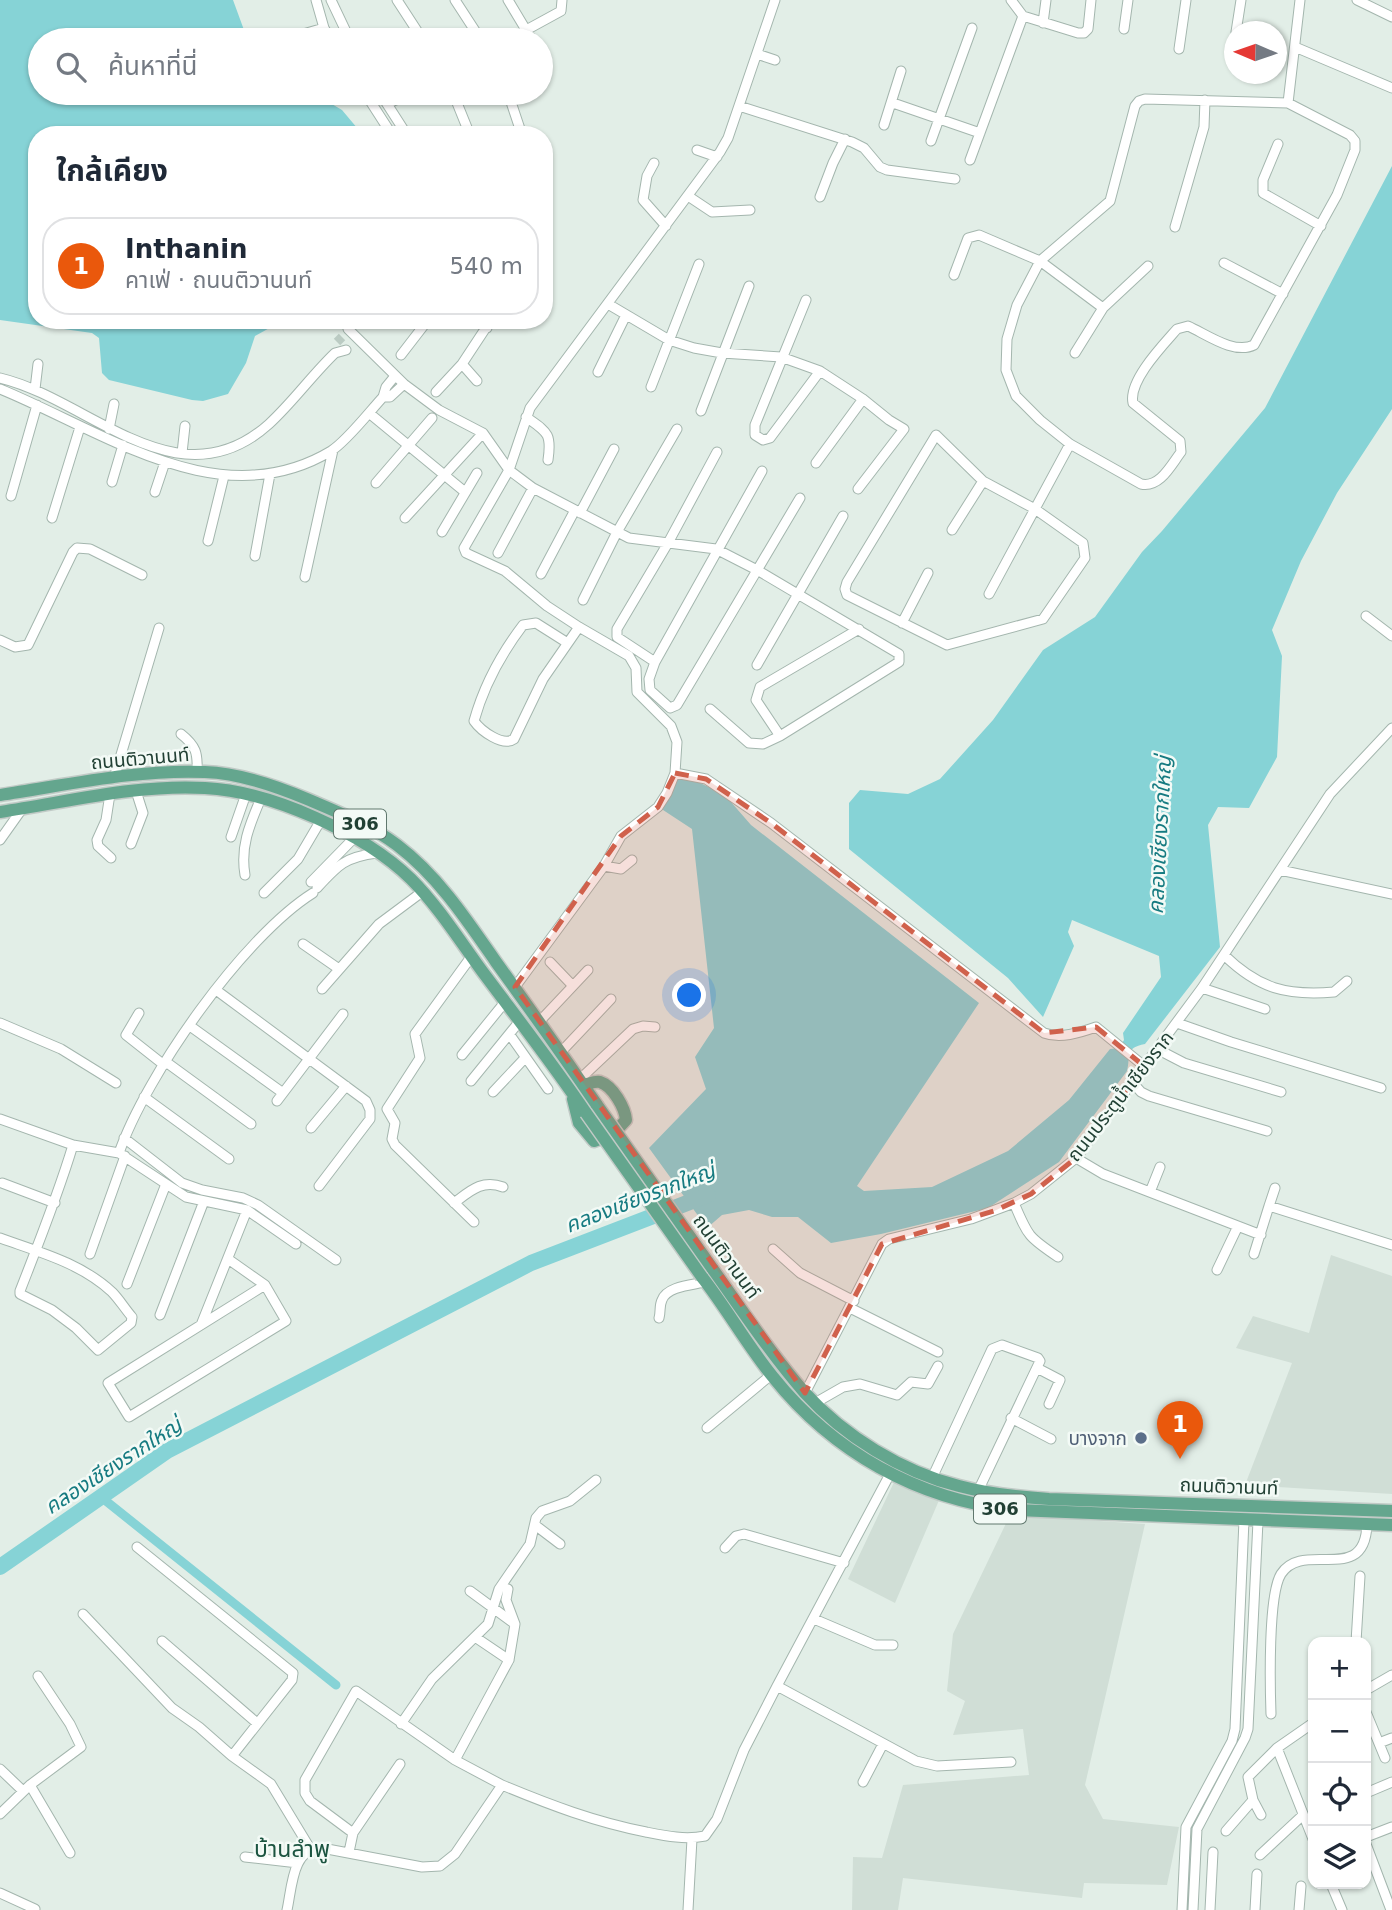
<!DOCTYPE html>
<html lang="th">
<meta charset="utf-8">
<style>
:root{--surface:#fff;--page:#f2f2f3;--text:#1f2937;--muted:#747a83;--line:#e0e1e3;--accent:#ea580c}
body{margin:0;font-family:"DejaVu Sans","Noto Sans Thai",sans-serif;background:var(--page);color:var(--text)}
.controls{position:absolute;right:21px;bottom:21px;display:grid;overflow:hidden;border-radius:14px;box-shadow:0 2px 5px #0004}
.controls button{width:63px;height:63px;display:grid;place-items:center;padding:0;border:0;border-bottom:2px solid var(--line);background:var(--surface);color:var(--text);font:35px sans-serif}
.compass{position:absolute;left:1224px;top:21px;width:63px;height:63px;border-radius:50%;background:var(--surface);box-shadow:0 2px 5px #0004;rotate:272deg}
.you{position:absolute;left:690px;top:996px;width:24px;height:24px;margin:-18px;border:5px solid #fff;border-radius:50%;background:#1a73e8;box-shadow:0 0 0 10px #1a73e833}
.badge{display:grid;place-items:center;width:46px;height:46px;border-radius:50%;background:var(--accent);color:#fff;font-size:23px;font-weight:700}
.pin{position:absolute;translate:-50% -58px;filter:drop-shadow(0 2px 4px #0008)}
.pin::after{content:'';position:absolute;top:37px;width:24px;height:21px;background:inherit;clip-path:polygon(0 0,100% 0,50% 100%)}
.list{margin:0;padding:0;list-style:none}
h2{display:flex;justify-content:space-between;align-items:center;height:91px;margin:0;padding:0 28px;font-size:30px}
h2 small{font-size:23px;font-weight:400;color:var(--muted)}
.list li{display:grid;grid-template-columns:46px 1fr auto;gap:21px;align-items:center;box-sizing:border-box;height:98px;margin:0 14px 14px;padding:0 14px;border:2px solid var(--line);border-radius:28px}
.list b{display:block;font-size:26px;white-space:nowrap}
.list p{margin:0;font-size:23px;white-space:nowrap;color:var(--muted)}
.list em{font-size:23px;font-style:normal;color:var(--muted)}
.icon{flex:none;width:38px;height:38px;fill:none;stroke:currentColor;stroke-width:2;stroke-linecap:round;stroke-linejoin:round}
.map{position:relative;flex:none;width:1392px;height:1910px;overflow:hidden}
.search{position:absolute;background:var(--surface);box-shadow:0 2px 5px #0004;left:28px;top:28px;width:525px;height:77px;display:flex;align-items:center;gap:18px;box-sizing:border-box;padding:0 24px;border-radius:38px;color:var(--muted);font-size:26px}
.panel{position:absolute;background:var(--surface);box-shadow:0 2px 5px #0004;left:28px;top:126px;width:525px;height:203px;border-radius:28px}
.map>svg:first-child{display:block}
.built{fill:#d0ded6}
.water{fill:#86d3d6}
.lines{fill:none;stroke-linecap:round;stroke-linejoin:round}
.canal{stroke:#86d3d6;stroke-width:9}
.river{stroke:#86d3d6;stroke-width:16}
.minor-tunnel{stroke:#bbcbc3;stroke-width:9;stroke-dasharray:9 4.5;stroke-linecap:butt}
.minor-casing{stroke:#a4b6ae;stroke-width:11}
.major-casing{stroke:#c1cac6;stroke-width:15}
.minor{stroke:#fff;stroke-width:9}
.major{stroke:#64a68e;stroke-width:12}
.major-bridge-casing{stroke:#c1cac6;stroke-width:15;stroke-linecap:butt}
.major-bridge{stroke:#64a68e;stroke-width:12}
.marked{fill:#d0614c;fill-opacity:0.2;stroke:#d0614c;stroke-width:5;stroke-dasharray:14 9;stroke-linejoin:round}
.service-dot{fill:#5c6f8a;stroke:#f3faf6;stroke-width:2.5}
.labels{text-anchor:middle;stroke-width:5;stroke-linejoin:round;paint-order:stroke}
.shield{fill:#f3faf6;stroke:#60786e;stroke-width:2}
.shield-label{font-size:18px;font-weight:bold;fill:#214034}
.street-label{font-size:19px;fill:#214034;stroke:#f3faf6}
.service-label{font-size:19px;fill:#4e5e75;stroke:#f3faf6;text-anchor:end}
.water-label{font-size:21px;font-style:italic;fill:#167b81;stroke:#f3faf6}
.quarter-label{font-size:23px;fill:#1b5440;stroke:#f3faf6}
</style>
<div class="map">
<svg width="1392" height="1910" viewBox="0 0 1392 1910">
<rect width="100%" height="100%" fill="#e2eee7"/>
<path class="built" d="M1331 1255 1392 1276V1494L1245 1485 1292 1363 1236 1348 1253 1316 1309 1333Z
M896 1478 940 1498 895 1603 848 1579Z
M1010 1515 1145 1524 1085 1785 1103 1819 1179 1827 1167 1885 1084 1883 1082 1898 903 1878 898 1910H852L853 1857 882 1858 903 1785 1029 1775 1023 1729 953 1735 965 1701 947 1691 953 1634Z"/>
<path class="water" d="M0 0H233L244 30 250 40H40V93H313L342 110 363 135H37V320H284L255 336 246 363 228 394 203 401 192 400 109 380 102 373 99 338 92 333 0 320Z
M1392 166V409L1337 493 1301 561 1272 630 1282 656 1277 757 1249 808 1218 807 1208 825 1220 947 1145 1044C1124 1048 1131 1056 1127 1071L1059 1162 988 1208 881 1234 831 1243 798 1217H772L749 1210 722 1215 707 1228 649 1148 706 1089 695 1057 714 1028 692 829 660 808 678 776 700 783 724 794 751 825 979 1003 857 1186 864 1191 932 1187 1008 1151 1069 1100 1110 1049 1119 1048 1124 1040 1123 1033 1161 977 1159 956 1072 920 1068 932 1074 946 1043 1017 1008 978 849 849V803L860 790 908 794 940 779 993 720 1043 650 1095 617 1142 552 1162 531 1265 408Z"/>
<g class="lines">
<path class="canal" d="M101 1497 336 1685"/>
<path class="river" d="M0 1567 167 1451 531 1263 708 1195"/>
<path class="minor-tunnel" d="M337 342 342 337"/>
<defs>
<path id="minor" d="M316 0 324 28 331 40
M331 0 350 40
M397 0 423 40
M455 0 481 40
M508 0 532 40
M1011 0 1023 16 1078 33H1084L1088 29 1091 0
M1357 0 1392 17
M1043 23 1046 0
M1124 29 1128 0
M1236 32 1241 0
M303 34 324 28
M508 40 561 11 562 0
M1295 47 1392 88
M1179 49 1186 0
M757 54 775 60
M365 93 392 135
M380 93 405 132
M453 93 470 135
M508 93 522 135
M1145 99 1288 103 1350 135 1355 141V150L1337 195 1254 345C1234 355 1206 334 1188 326L1177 329C1163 345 1128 381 1133 403L1180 441 1181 452C1171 465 1160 488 1141 484L1070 444 1040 420 1016 396 1006 370 1007 339 1017 305 1040 261 1110 201 1135 106 1139 101Z
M893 103 980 133
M1288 103 1300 0
M387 104 411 93
M739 106 852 142 864 148 880 167 887 170 955 179
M884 125 901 71
M510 135 522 133
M931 141 972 28
M1278 144 1263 180V193L1321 226
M697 150 717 157
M970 160 1023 16
M654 163 647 176 643 200 666 226
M688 196 712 212 750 210
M820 197 833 163 845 139
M1175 227 1204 127 1205 100
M1224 263 1283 294
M954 275 968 238 979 235 1040 261 1103 308
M806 300 755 425V435L763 440 770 438 820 371
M608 304 669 340 694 348 722 353 781 357 820 371 863 399 889 420 904 429 858 489
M347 320 348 329 404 384 439 410 483 433 509 470 533 488 629 538 716 549 757 570 899 654V662L780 736 763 744 749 743 710 709
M473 320 487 328
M1075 353 1103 308 1148 266
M401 355 428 320
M462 364 477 381
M598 372 626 315
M0 378C89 399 178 506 269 424 293 402 312 375 335 353L346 350
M651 387 699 264
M0 389C103 431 220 518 331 451 347 441 370 411 383 397L386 387 395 376
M35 389 38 364
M436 392 462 364 491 320
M383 397H390L404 384
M701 411 749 286
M369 413 465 492
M526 417C547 432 552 433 548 460
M109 429 114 404
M936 435 983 481 1035 509 1083 543 1085 558 1043 619 947 645 847 595 845 589 847 582Z
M182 453 185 426
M816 463 863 399
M762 471 655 662 649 679 650 690 670 708 677 705 800 498
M112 482 123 445
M376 483 432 418
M155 492 165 462
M11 496 37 405
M580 513 614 449
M52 518 80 427
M405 518 483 433
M952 530 983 481
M442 532 477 473
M208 541 224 476
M498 553 533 488
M255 556 270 474
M541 574 575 510
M305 577 333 450
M989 594 1070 444
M583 600 617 532 677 429
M1366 616 1392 636
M902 623 928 573
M0 640 15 647 28 645 73 552 77 548 90 549 142 575
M566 642 536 623 523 625C501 654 484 685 474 721 481 731 503 747 514 739L543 679 579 627
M655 662 617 637V629L668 543 717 452
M757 665 843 516
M181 734C196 746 198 753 197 772
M780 736 756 700 760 687 859 629
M675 773 706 779 771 823 1044 1033C1060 1039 1079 1033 1096 1027L1144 1066
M114 778 159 628
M110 794 106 820 97 840 98 846 111 858
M231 837 246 794
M0 840 22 809
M131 844 143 813 136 791
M604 866 621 869 632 860
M1280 870 1392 894
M245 875C240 846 250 824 261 798
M311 882 354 838
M317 888C338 865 345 857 377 853
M264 893 298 859 321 820
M303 944 339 969
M1224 955C1259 989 1287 996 1334 992L1347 981
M471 957 415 1034 420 1058 387 1109 395 1123 392 1139 395 1145 474 1222
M550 962 573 986
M515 987 604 866 621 836 658 807 667 793 675 773 677 742 671 726 637 692 636 668 629 656 579 627 547 606 505 571 466 553 464 548 509 470 530 408 720 152 728 138 775 0
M1202 988 1265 1009
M322 989 379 924 422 892
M216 990 366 1101 370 1110V1119L319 1186
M139 1013 126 1035 164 1065
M539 1022 588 970
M0 1023 61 1049 116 1083
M1177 1023 1231 1042 1381 1088
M190 1026 283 1093
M510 1035 548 1089
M1157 1049 1184 1063 1281 1092
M560 1053 611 999
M462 1055 505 1002
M166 1062 251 1124
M579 1080 633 1029 643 1026 655 1027
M471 1081 519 1022
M1132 1082 1141 1092 1149 1096 1267 1131
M493 1092 525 1058
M144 1097 229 1159
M277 1101 343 1014
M0 1119 73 1145 119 1153 186 1197 247 1210 296 1244
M311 1128 346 1086
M124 1138 182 1183 202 1190 243 1198 258 1205 336 1260
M119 1153C146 1075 243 937 313 893
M1076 1158 1103 1174 1261 1235
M2 1183 55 1203
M1150 1192 1160 1167
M454 1203C470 1191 482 1179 503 1187
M1014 1203C1028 1236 1028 1237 1058 1257
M1269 1206 1275 1188
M0 1238C39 1252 81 1263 112 1292 119 1299 125 1309 132 1317L131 1323 98 1350 76 1328 52 1310 20 1294V1291C39 1242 58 1195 73 1145
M773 1249 800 1273 854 1301
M90 1254 125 1156
M1254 1254 1269 1206 1392 1245
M228 1259 265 1285 286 1321 129 1417 108 1383 265 1285
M1217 1270 1238 1226
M127 1284 166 1184
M850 1308 938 1352
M160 1315 204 1201
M659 1318C661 1311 659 1306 662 1300 667 1286 693 1285 705 1282
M201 1325 247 1210
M1037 1368 1060 1380 1049 1404
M805 1393 882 1244 889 1239 971 1219 1014 1203 1031 1194 1076 1158 1202 988 1330 794 1392 728
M815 1403 843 1387 860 1384 897 1395 911 1382 928 1384 938 1366
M1011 1418 1051 1439
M707 1428 771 1375
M932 1478 992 1349 1002 1345 1038 1358 1040 1361 978 1491
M535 1525 560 1544
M137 1547 293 1673 292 1680 232 1756 271 1784 311 1850
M725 1548 736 1536 744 1534 844 1563
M508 1589 506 1600 515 1624 509 1660
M470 1591 515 1624
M83 1614 172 1708 199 1727 232 1756
M814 1619 875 1645H893
M162 1641 257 1723
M1356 1642 1360 1576
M777 1686 916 1761 937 1766 1011 1762
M1366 1690 1392 1675
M1366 1712 1385 1758
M1271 1714C1270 1686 1268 1595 1281 1574 1303 1539 1365 1587 1367 1524
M401 1724 432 1679 488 1624 499 1589 530 1544 536 1518 542 1511 570 1501 596 1480
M1379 1743 1392 1738
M1277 1748 1313 1839
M455 1760 509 1660 475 1637
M0 1769 23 1791
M863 1782 883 1744
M30 1785 70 1853
M1366 1793 1392 1782
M0 1814 30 1785 81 1747 70 1724 38 1676
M1261 1815 1253 1800 1248 1777 1277 1748 1313 1723
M1226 1831 1253 1800
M353 1833 400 1764
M1366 1837 1392 1827
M1366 1844 1391 1910
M349 1852 353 1833 310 1801 305 1793V1780L356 1691 455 1760 502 1785
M1260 1855 1303 1815
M245 1857 298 1863
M1331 1884 1342 1910
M0 1893 35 1909
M287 1910C292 1888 292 1847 322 1848L422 1867 440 1866 455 1854 502 1785C550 1805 595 1822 646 1832 666 1836 685 1840 705 1836L717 1819 744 1750 777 1686 890 1474
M688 1910 692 1839
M1182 1910 1186 1827 1232 1741 1235 1729 1244 1520
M1193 1910 1197 1829 1245 1738 1248 1729 1258 1521
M1210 1910 1213 1852
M1255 1910 1257 1874
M1299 1910 1301 1886"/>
<path id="major" d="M0 795C67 785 137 769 205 772 240 773 276 786 307 799 337 812 371 825 397 845 438 876 467 920 496 962 530 1009 564 1057 597 1105
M0 812C68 802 136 784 205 788 270 791 364 833 411 879 438 906 460 941 482 971 517 1018 553 1064 586 1113
M573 1099 579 1123 594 1141 613 1134 626 1120C625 1108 613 1086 600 1082 594 1081 589 1084 583 1085
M712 1268C742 1310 771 1354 805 1393 844 1436 902 1472 959 1486 989 1494 1018 1497 1049 1499L1392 1511
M702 1277C727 1309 747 1345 773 1377 833 1452 917 1499 1013 1510L1392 1525"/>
</defs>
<use href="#minor" class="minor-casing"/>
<use href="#major" class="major-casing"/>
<use href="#minor" class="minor"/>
<use href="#major" class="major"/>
<defs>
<path id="major-bridge" d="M597 1105 712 1268
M586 1113 702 1277"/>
</defs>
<use href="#major-bridge" class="major-bridge-casing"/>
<use href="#major-bridge" class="major-bridge"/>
</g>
<path class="marked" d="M675 773 706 779 771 823 1044 1033 1096 1027 1144 1066 1076 1158 1031 1194 994 1211 882 1244 805 1393 515 987 621 836 658 807Z"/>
<circle class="service-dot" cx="1141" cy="1438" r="7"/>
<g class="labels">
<g class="shield">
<rect x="334" y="809.5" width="52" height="29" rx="5"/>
<rect x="974" y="1494.5" width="52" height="29" rx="5"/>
</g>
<g class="shield-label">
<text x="360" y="830">306</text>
<text x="1000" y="1515">306</text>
</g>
<g class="street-label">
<text transform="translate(140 758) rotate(-5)" y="7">ถนนติวานนท์</text>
<text transform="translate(1120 1096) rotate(-52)" y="7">ถนนประตูน้ำเชียงราก</text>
<text transform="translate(727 1256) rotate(54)" y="7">ถนนติวานนท์</text>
<text transform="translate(1229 1486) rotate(2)" y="7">ถนนติวานนท์</text>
</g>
<g class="service-label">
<text x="1127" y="1445">บางจาก</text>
</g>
<g class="water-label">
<text transform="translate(1160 835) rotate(-87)" y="7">คลองเชียงรากใหญ่</text>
<text transform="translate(640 1198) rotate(-21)" y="7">คลองเชียงรากใหญ่</text>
<text transform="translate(113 1466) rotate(-33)" y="7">คลองเชียงรากใหญ่</text>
</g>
<g class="quarter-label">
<text x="292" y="1857">บ้านลำพู</text>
</g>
</g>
</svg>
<div class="controls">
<button>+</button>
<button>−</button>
<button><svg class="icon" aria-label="locate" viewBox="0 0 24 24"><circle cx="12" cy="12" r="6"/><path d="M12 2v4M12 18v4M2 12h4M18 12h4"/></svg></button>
<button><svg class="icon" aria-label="layers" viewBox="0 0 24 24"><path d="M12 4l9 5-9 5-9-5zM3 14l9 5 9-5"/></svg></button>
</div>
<svg class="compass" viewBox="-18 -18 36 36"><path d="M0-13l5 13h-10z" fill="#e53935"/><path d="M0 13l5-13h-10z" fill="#747a83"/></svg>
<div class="you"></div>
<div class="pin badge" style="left:1180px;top:1459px">1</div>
<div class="search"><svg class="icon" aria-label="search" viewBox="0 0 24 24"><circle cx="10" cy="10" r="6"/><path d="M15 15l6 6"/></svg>ค้นหาที่นี่</div>
<section class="panel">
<h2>ใกล้เคียง<small></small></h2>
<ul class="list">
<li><span class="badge">1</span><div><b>Inthanin</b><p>คาเฟ่ · ถนนติวานนท์</p></div><em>540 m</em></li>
</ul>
</section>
</div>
